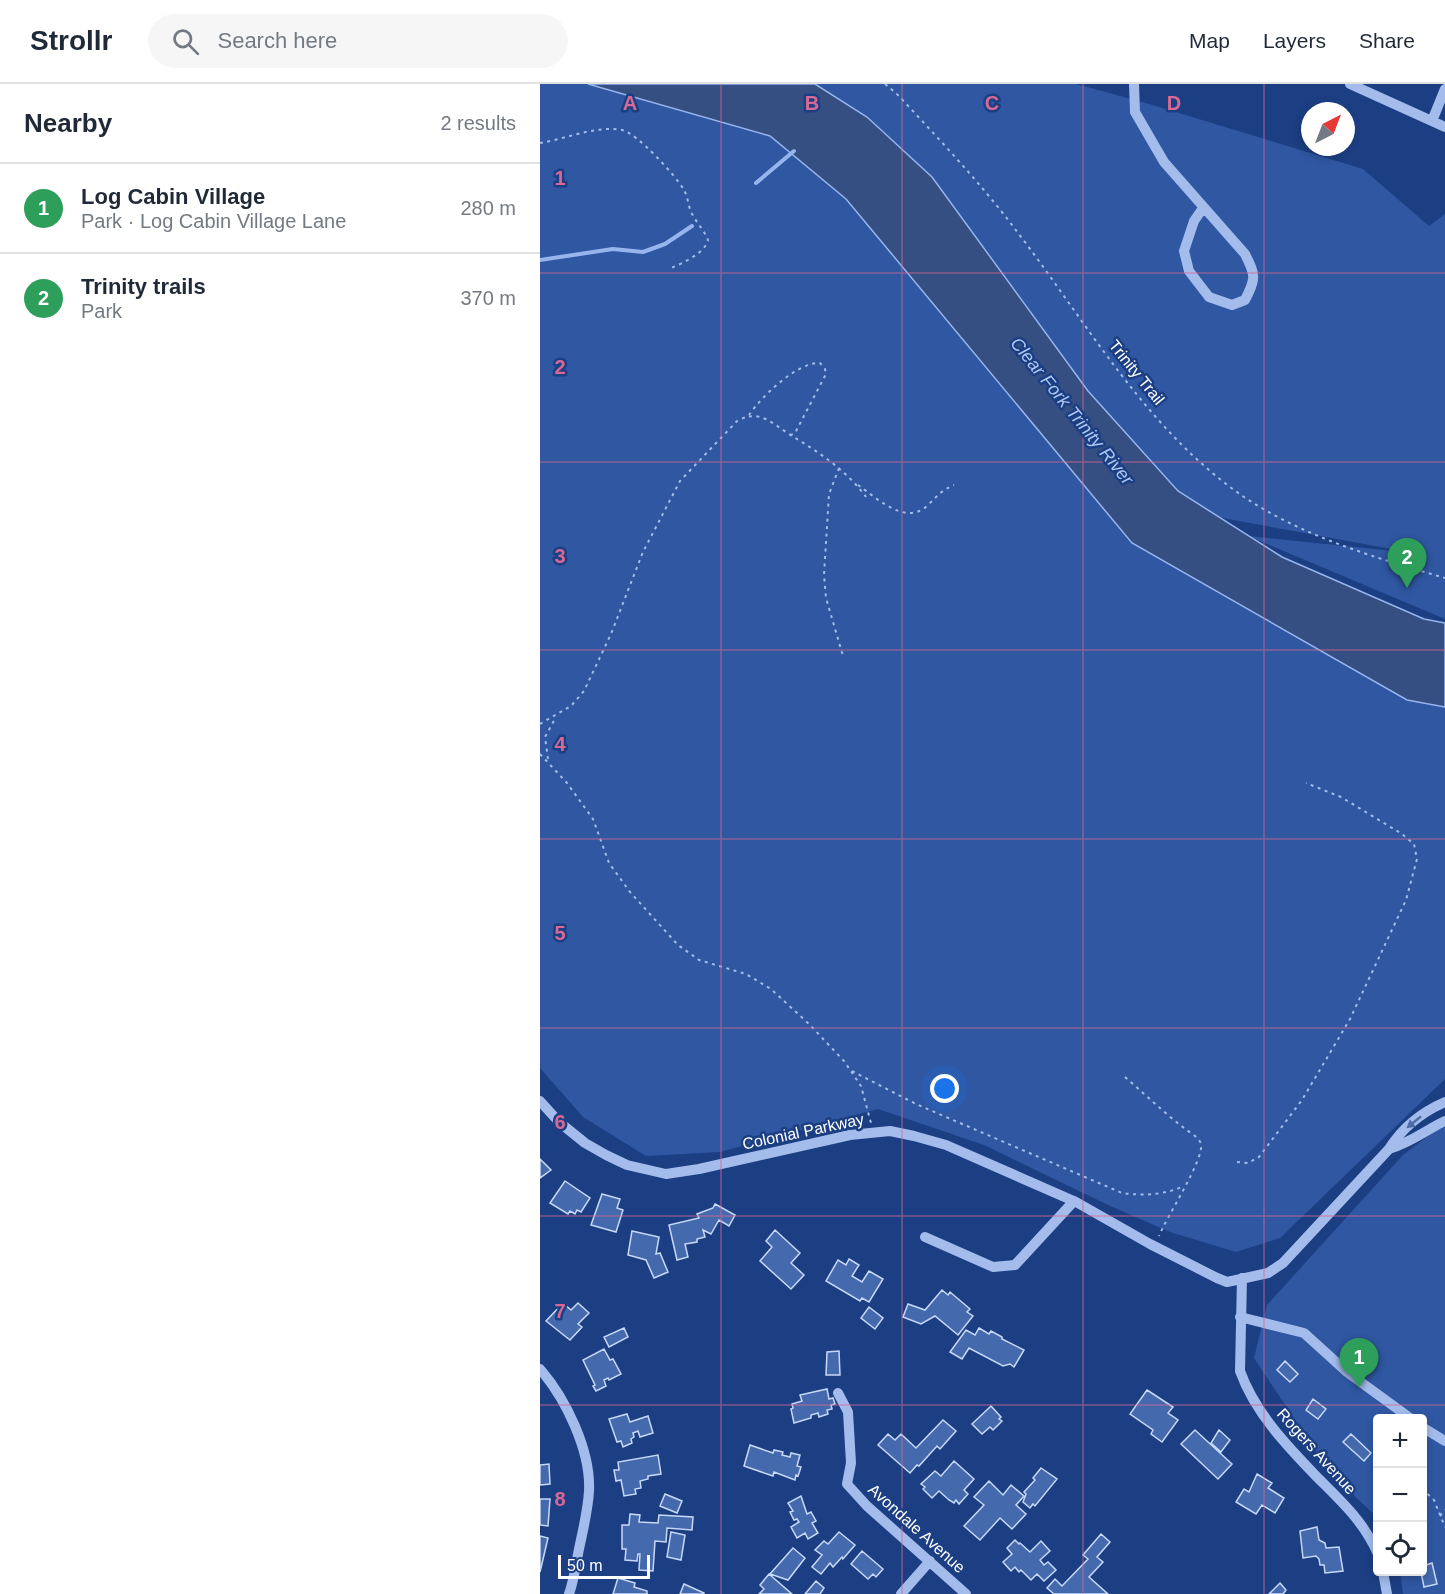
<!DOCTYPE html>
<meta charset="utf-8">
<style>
:root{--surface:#fff;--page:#f6f6f7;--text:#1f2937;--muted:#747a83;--line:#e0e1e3;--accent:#1a73e8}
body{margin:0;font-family:Arial,sans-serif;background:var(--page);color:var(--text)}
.controls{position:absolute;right:18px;bottom:18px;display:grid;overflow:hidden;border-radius:6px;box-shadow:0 3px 9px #0003}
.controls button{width:54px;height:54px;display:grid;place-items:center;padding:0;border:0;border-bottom:2px solid var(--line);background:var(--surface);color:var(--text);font:30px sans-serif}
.compass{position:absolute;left:761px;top:18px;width:54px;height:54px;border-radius:50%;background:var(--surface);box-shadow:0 3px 9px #0003;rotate:42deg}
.scale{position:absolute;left:18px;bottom:15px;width:92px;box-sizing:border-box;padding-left:6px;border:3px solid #fff;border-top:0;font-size:16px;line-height:21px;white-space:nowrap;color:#fff;-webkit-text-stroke:4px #1c3f84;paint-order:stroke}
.you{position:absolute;left:405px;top:1005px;width:21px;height:21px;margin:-15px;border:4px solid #fff;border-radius:50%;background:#1a73e8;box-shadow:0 0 0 9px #1a73e833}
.badge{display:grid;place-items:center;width:39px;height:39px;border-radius:50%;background:var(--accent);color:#fff;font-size:20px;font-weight:700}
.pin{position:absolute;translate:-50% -50px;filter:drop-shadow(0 2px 3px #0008)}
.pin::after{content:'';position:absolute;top:32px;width:21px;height:18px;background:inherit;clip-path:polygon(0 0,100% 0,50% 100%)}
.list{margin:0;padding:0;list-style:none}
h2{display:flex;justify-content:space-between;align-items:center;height:78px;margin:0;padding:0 24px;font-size:26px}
h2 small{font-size:20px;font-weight:400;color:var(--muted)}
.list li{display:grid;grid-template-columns:39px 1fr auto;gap:18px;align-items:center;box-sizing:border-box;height:90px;padding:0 24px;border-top:2px solid var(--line)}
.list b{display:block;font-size:22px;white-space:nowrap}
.list p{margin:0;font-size:20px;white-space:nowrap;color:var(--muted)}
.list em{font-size:20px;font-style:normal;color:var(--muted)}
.icon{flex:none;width:33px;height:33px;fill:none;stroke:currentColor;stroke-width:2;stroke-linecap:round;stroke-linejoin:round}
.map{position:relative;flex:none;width:905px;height:1510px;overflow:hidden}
header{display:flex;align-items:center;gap:36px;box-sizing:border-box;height:84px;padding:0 30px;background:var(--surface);border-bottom:2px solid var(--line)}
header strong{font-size:28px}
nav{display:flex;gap:33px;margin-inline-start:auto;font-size:21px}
.search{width:420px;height:54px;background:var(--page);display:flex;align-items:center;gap:15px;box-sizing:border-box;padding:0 21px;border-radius:33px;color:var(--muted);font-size:22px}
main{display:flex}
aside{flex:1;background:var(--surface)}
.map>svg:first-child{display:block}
.green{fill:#2f57a2}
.water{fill:#354f82;stroke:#96b5ed;stroke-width:1.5}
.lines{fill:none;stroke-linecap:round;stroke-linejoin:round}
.stream{stroke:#96b5ed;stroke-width:4}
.building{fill:#4469ad;stroke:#c7d9f8;stroke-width:1.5}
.path{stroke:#a3bceb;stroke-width:2;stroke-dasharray:3 4.5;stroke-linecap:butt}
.minor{stroke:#a3bceb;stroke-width:10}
.oneway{fill:#4b6ba8}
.grid{fill:none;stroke:#d76994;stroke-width:1.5;stroke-opacity:0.55}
.labels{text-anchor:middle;stroke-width:5;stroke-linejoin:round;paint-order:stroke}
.street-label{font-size:16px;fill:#fff;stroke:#1c3f84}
.water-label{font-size:18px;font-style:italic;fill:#aec7f2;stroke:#1c3f84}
.grid-label{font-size:20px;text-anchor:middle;font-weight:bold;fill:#d76994;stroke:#1c3f84;stroke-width:5;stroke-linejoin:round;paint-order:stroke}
</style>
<header>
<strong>Strollr</strong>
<div class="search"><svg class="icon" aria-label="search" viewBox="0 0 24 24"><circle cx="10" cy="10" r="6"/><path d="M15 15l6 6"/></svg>Search here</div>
<nav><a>Map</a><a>Layers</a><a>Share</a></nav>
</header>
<main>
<aside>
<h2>Nearby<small>2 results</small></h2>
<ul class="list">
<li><span class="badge" style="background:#2e9e5b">1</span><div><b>Log Cabin Village</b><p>Park · Log Cabin Village Lane</p></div><em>280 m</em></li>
<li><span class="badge" style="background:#2e9e5b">2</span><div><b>Trinity trails</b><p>Park</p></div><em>370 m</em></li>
</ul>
</aside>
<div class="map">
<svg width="905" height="1510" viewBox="0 0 905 1510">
<rect width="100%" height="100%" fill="#1c3f84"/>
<path class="green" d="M0 0H536L606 19 823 85 889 142 905 130V535L708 452 873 469 628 424 424 137 367 187 590 455 867 616 905 623V995L740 1154 696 1168 630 1148 568 1121 444 1061 338 1025 180 1068 106 1072 43 1033 0 984Z
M905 1043V1510H863L860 1488H882V1334H838L837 1433 791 1390 714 1274 727 1221 863 1071 892 1049Z"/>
<path class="water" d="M48 0H275L327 33 392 93 548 307 638 407 742 473 884 535 905 539V623L867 616 592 459 306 115 230 52Z"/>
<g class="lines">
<path class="stream" d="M216 99 254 67
M0 176 73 165 103 168 125 160 152 142"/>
</g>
<path class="building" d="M0 1075 11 1086 0 1094Z
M25 1097 50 1114 41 1128 37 1126 35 1130 30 1127 28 1130 10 1119Z
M62 1110 80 1115 77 1124 83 1126 76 1148 51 1141Z
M175 1120 195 1131 189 1142 179 1136 171 1150 163 1146 165 1153 157 1155V1158L145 1160 148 1173 137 1176 129 1141 159 1134 157 1130 173 1124Z
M235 1146 260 1169 251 1179 264 1191 251 1205 220 1177 232 1163 226 1157Z
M92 1147 119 1153 116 1170 120 1169 128 1188 114 1194 106 1176 88 1171Z
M309 1175 319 1181 312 1192 322 1198 329 1187 343 1195 329 1218 322 1214 320 1217 286 1197 298 1176 306 1181Z
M402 1206 408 1211 410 1208 430 1225 427 1228 433 1232 418 1251 395 1232 381 1240 363 1233 368 1220 385 1226Z
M23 1219 31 1226 38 1219 49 1229 38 1240 42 1243 30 1256 6 1237Z
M329 1223 343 1234 335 1245 321 1234Z
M84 1244 88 1253 69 1263 64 1253Z
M439 1244 449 1250 451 1247 462 1253V1255L484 1266 474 1283 470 1280 463 1282 429 1264 422 1275 410 1268 426 1246 435 1251Z
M64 1265 70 1276 73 1275 81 1290 69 1296 68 1294 64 1296 66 1302 56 1307 53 1302 55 1301 43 1276Z
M299 1267 300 1291H286L287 1268Z
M745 1277 758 1290 750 1298 737 1286Z
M287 1305 289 1315 293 1314 295 1320 291 1321 292 1325 287 1326 288 1330 279 1333 278 1329 271 1331V1334L254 1339 251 1325 253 1324 252 1320 262 1317 260 1311Z
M607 1306 633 1323 628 1329 638 1336 622 1358 611 1350 613 1346 590 1330Z
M773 1315 786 1325 778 1335 766 1326Z
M451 1322 461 1333 459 1335 462 1337 453 1346 450 1343 442 1350 432 1340Z
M87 1330 90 1338 108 1332 113 1349 100 1353 98 1347 93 1349 94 1353 91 1355 92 1359 83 1363 81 1357 77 1358 69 1335Z
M403 1336 416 1347 400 1365 397 1362 379 1382 377 1381 370 1389 338 1361 348 1350 355 1356 361 1350 376 1364Z
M655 1346 692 1380 678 1395 641 1360Z
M679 1346 690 1356 681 1368 671 1359Z
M811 1350 831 1369 824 1377 803 1358Z
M210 1361 233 1369 234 1366 243 1368 242 1371 250 1373 251 1369 260 1371 257 1382 261 1383 258 1392 256 1391 255 1396 234 1388 233 1392 204 1382Z
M118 1371 121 1390 108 1392V1395L100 1397 101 1404 95 1405 96 1410 84 1412 81 1396 76 1397 74 1386H79L78 1378Z
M414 1377 434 1395 424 1406 428 1410 419 1420 416 1416 414 1419 409 1416 399 1407 392 1414 383 1405 385 1403 381 1400 395 1387 401 1392Z
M9 1380 10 1400 0 1401V1381Z
M501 1384 517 1395 495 1422 493 1420 490 1424 483 1418 486 1410 484 1408 495 1396 493 1394Z
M717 1390 732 1399 728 1404 744 1414 735 1429 722 1421 716 1430 696 1418 704 1405 709 1408Z
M449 1397 463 1411 471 1401 484 1412 476 1421 486 1430 472 1445 460 1434 440 1456 424 1442 444 1421 434 1413Z
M125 1410 142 1417 137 1429 120 1422Z
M261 1412 267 1430 271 1428 276 1437 272 1439 278 1449 268 1455 265 1449 257 1454 251 1443 259 1438 257 1435 254 1436 250 1428 253 1427 248 1419Z
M0 1415H10L8 1442 0 1441Z
M90 1430 100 1431 99 1438 118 1439 119 1431 153 1433 152 1446 127 1444 126 1458 115 1457 113 1487 99 1486 100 1470H98L97 1477 85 1476 86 1465H82V1441H89Z
M777 1443 779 1456 785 1459 786 1464 799 1463 803 1487 785 1489 784 1481H780L779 1475 776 1472 763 1474 760 1447Z
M131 1448 145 1451 141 1476 127 1473Z
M299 1448 315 1461 303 1475 302 1473 293 1483 290 1479 281 1490 272 1483 282 1471 275 1466 284 1457 288 1460Z
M561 1450 570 1458 557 1473 563 1478 549 1493 568 1510H514L507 1504 515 1495 522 1502 548 1475 543 1471Z
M0 1452 8 1454 0 1488Z
M475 1456 479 1460 480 1459 490 1468 501 1457 510 1467 500 1476 504 1481 508 1478 516 1486 504 1497 497 1490 491 1496 481 1486 479 1488 475 1483 471 1487 463 1478 472 1470 467 1464Z
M253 1464 265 1474 248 1496 230 1490Z
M322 1467 343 1485 336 1493 333 1490 328 1495 311 1480Z
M892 1479 897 1500 884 1503 881 1488H882V1484L886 1483V1481Z
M229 1490 252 1510H219L224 1505 220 1501Z
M78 1494 95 1499 94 1503 107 1507V1510H73Z
M276 1497 284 1504 280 1510H265Z
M740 1499 746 1506 743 1510H729Z
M144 1500 164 1509V1510H140Z"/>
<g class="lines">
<path class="path" d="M345 0 356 9C397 53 439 97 475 145 546 237 606 346 704 413 764 453 836 474 905 494
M0 59C26 55 56 41 82 46 97 49 136 92 144 106 148 113 148 121 151 128 156 138 164 146 168 156 165 169 143 179 131 184
M209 331C221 313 257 278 280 279L285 285 286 290 255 349 251 351
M299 384 289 410 284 491 286 514 303 572
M318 401C337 414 366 443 388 421 397 412 402 406 414 401
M0 640 31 622 44 607 71 550 103 468 140 397 198 336C206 333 211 331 220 333 231 336 242 346 252 352 280 369 306 386 326 413
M0 670 27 699 53 735 69 779 90 808 138 861 159 876 206 890 231 905 269 940 304 977 321 1002 331 1039
M8 675 5 653 16 633
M312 987 376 1020 582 1109C603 1112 624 1111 644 1102
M585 993C605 1010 623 1028 644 1044 649 1048 659 1053 661 1060 664 1076 627 1132 619 1152
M697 1078 708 1079 719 1073 762 1016 810 935 866 816 877 775 874 760 862 750 801 713 766 699
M882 1405 894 1416 905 1443
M900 1432 905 1426"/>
<path class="minor" d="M594 0 595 28 624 78 705 170C716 192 716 194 705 216L692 221 669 213 649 187 644 167 654 137 663 124
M810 0 905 43
M892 37 905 5
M0 1017 19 1038 45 1059 66 1071 87 1081 126 1090 159 1085 310 1051 350 1047 374 1052 406 1061 536 1118 610 1160 677 1194 687 1198 728 1189 743 1179 849 1065C862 1044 882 1028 905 1018
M849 1065C870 1059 886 1046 905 1037
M385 1153 453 1183 475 1181 534 1117
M702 1194 700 1287C715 1329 748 1363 778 1394 802 1418 824 1438 838 1470
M700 1233 764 1249 807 1288 870 1334
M0 1285C26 1315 51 1367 49 1407 48 1426 43 1446 39 1465 36 1480 34 1496 29 1510
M298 1309 308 1328 311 1379 307 1400 327 1422 426 1510
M882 1343 905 1357
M843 1488 847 1510
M361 1510 390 1477"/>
</g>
<defs><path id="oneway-solid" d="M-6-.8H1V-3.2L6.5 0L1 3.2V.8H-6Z" transform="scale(1.5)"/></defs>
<use class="oneway" href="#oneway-solid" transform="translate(874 1038) rotate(141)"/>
<path class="grid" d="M181 0V1510M362 0V1510M543 0V1510M724 0V1510M0 189H905M0 378H905M0 566H905M0 755H905M0 944H905M0 1132H905M0 1321H905"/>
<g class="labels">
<g class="street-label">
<text transform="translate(597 288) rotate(51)" y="6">Trinity Trail</text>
<text transform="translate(263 1047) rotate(-12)" y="6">Colonial Parkway</text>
<text transform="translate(777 1367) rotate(48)" y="6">Rogers Avenue</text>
<text transform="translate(377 1444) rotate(42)" y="6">Avondale Avenue</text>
</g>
<g class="water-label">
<text transform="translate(532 327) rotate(51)" y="6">Clear Fork Trinity River</text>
</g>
</g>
<g class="grid-label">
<text x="90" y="26">A</text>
<text x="272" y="26">B</text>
<text x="452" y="26">C</text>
<text x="634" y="26">D</text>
<text x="20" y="101">1</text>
<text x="20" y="290">2</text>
<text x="20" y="479">3</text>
<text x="20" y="667">4</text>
<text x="20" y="856">5</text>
<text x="20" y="1045">6</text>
<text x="20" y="1234">7</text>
<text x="20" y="1422">8</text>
</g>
</svg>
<div class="controls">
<button>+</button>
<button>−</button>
<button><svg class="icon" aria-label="locate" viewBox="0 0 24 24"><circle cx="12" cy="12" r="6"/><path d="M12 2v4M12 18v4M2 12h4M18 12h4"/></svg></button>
</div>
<svg class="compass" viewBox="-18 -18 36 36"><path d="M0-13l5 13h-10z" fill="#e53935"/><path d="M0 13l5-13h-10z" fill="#747a83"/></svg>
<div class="scale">50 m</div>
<div class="you"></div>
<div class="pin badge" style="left:819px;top:1304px;background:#2e9e5b">1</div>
<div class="pin badge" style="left:867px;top:504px;background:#2e9e5b">2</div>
</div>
</main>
